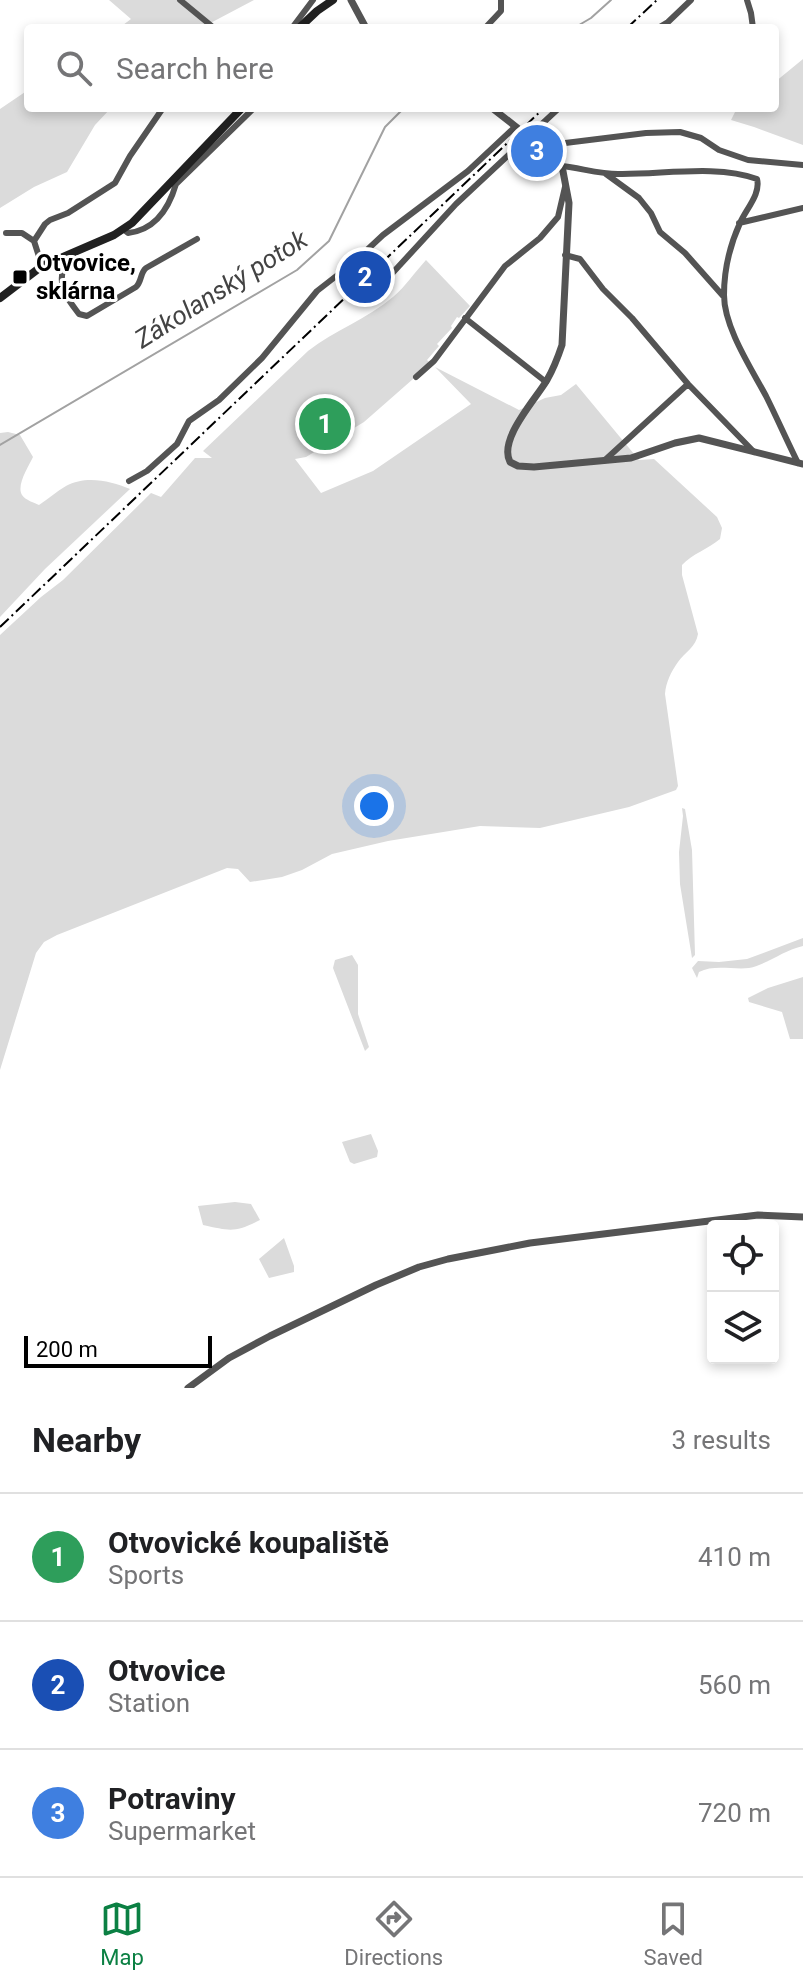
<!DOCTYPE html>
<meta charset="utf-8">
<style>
:root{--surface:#fff;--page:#f6f6f6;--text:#202124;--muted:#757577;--line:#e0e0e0;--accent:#0b8043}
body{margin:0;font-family:Roboto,sans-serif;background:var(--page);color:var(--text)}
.controls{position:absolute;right:24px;bottom:24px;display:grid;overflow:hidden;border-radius:8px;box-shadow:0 4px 12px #0003}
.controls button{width:72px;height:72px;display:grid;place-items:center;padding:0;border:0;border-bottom:2px solid var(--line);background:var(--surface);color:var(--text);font:40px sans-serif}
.scale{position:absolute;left:24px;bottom:20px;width:188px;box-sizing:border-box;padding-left:8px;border:4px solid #000;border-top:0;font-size:22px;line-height:28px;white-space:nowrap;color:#000;-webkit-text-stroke:6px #fff;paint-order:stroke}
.you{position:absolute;left:374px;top:806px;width:28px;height:28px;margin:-20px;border:6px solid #fff;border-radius:50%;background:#1a73e8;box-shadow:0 0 0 12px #1a73e833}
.badge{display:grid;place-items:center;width:52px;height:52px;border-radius:50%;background:var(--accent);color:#fff;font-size:26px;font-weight:700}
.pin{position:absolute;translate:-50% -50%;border:4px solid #fff;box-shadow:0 2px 8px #0006}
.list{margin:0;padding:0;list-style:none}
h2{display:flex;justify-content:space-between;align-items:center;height:104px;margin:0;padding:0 32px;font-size:34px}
h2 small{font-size:26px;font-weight:400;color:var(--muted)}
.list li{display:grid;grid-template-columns:52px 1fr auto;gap:24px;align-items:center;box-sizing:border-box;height:128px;padding:0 32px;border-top:2px solid var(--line)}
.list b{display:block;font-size:30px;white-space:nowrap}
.list p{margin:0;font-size:26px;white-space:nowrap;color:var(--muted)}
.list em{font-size:26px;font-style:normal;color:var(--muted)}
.icon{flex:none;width:44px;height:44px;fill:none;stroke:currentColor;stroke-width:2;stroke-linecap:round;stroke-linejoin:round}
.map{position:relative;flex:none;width:803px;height:1388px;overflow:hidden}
.search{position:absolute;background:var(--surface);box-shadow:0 4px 12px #0003;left:24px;right:24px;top:24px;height:88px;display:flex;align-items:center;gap:20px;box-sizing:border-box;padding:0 28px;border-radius:8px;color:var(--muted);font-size:30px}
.sheet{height:488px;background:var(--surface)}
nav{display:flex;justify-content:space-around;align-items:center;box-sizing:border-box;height:112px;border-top:2px solid var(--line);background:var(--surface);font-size:22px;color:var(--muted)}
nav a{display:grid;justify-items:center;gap:4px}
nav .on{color:var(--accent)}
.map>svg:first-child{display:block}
.green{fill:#dbdbdb}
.water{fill:#a2a2a2}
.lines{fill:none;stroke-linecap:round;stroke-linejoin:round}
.stream{stroke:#a2a2a2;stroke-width:2}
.minor{stroke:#545454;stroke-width:6}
.tertiary{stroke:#545454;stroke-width:7}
.secondary{stroke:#212121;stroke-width:8}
.rail{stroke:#000;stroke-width:2;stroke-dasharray:12 4 2 4;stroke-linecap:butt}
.poi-dot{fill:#000;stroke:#fff;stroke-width:3}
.labels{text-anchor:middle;stroke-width:6;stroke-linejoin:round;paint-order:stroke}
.poi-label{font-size:24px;font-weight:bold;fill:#000;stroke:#fff;text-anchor:start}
.water-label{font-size:26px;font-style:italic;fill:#434343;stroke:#fff}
</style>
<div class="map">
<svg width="803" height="1388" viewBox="0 0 803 1388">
<rect width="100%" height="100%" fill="#fff"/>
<path class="green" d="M109 0H254L201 28H119L131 19Z
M803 59V145L754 127 731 120 737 108H775V82Z
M28 90V108H111L95 125 67 172 34 187 0 208V109Z
M426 260 470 306 459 318 457 317 451 326 452 328 437 344 439 346 427 360 429 362 421 372 364 422 306 457 295 459 321 493 373 471 471 404 435 367 519 410 545 398 561 395 576 384 639 460 654 459 717 517 722 528 720 539C708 549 692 554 682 565V575L698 634C696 647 685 652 678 662 671 672 666 682 665 694L678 786 676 790 629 807 540 828 480 826 388 841 332 854 302 870 282 877 250 882 238 869 227 868 57 935 44 942 36 953 0 1070V635L41 597 63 580 151 493 161 497 195 458H212L203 451 308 351C335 330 367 319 393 297 405 287 415 272 426 260Z
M8 432 20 435 33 457C29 466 16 485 22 495 25 500 35 503 39 505 48 499 57 491 66 486 86 475 111 481 130 489L45 569 0 617V433Z
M682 808 685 809 692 850 695 955 692 958 680 884 679 852 683 816Z
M803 938V946C784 950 768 964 749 968 733 970 714 964 699 972L697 978 692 968 698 961 719 962 747 959Z
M352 955 358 965V1014L369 1047 365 1051 333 968 335 960Z
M803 977V1039H790L782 1012 749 1002 748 998 768 988Z
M371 1134 378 1151 377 1157 354 1164 350 1162 342 1142Z
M235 1202 251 1204 260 1220C234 1233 231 1231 203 1225L198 1206Z
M284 1238 294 1266V1272L269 1278 259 1259Z"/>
<path class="water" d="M338 399 353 421 313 448 298 426Z"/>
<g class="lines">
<path class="stream" d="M574 28 591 18 611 0
M0 445 297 270 329 241 385 127 404 108"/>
<path class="minor" d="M180 0 214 28
M747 0 751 13 753 28
M292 28 313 0
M485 28 501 11V0
M658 28 668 22 691 0
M549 145 646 133 680 132 701 138 719 150 748 160 803 165
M562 166C580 168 600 174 618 174 661 175 716 164 757 179 761 194 746 209 740 223 730 245 724 271 724 295 724 327 751 368 766 396 777 418 787 441 798 463
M606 174 639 198 651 213 660 232 685 253 724 297
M170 183 176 184 254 108
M739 223 803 208
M123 229 128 233C155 230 169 208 176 184
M6 233H22L34 241
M565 255 580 259 603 289 632 318 688 384 754 452
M65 256C65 264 62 269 62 276 60 291 71 303 79 314L87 316 136 287C142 281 140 273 146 268L197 239
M42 266 34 241 45 224 50 220 68 213 115 183 130 156 163 108
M387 279 456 204 559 108
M465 318 546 382
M416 377 434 361 505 266 540 238 558 217 565 187
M605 460 688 384
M129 481 147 471 177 444 189 421 219 400 262 358 317 291 353 263 383 235 468 171 515 127"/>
<path class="tertiary" d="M351 0 366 28
M492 108 520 130 549 145 562 166 569 203 562 345C558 357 554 368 547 380 536 399 498 439 510 462L518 466 534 467 631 458 675 443 699 438 803 464
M188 1388 229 1358 270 1336 376 1285 419 1267 448 1259 530 1243 758 1215 803 1217"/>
<path class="secondary" d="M299 28 317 11 333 0
M0 298 42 266 114 235 132 223 242 108"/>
<path class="rail" d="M627 28 657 0
M0 627 544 108"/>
</g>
<rect class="poi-dot" x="12" y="269" width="16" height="16" rx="4"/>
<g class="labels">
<g class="poi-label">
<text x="36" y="271">Otvovice,<tspan x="36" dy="28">sklárna</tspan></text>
</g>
<g class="water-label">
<text transform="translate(221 289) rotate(-32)" y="9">Zákolanský potok</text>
</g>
</g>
</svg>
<div class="controls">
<button><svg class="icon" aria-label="locate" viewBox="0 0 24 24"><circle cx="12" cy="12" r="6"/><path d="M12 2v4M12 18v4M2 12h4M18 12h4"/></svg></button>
<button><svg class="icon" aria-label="layers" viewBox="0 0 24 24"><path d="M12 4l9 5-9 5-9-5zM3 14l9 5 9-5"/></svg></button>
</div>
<div class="scale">200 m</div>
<div class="you"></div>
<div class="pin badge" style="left:325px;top:424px;background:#2e9e5b">1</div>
<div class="pin badge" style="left:365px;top:277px;background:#1a4fb4">2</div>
<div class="pin badge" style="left:537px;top:151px;background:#3f7fe0">3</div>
<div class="search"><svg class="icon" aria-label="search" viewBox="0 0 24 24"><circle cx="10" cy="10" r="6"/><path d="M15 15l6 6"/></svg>Search here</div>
</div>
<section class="sheet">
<h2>Nearby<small>3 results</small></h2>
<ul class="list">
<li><span class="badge" style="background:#2e9e5b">1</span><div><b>Otvovické koupaliště</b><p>Sports</p></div><em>410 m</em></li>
<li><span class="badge" style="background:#1a4fb4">2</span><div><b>Otvovice</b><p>Station</p></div><em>560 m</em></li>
<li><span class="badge" style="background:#3f7fe0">3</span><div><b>Potraviny</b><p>Supermarket</p></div><em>720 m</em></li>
</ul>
</section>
<nav>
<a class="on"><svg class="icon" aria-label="map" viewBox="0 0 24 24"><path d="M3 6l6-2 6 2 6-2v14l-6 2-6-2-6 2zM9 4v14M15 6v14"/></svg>Map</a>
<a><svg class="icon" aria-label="directions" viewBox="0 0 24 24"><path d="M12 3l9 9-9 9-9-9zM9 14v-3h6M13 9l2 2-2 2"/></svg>Directions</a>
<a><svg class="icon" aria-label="saved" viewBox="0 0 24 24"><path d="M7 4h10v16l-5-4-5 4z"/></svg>Saved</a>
</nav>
